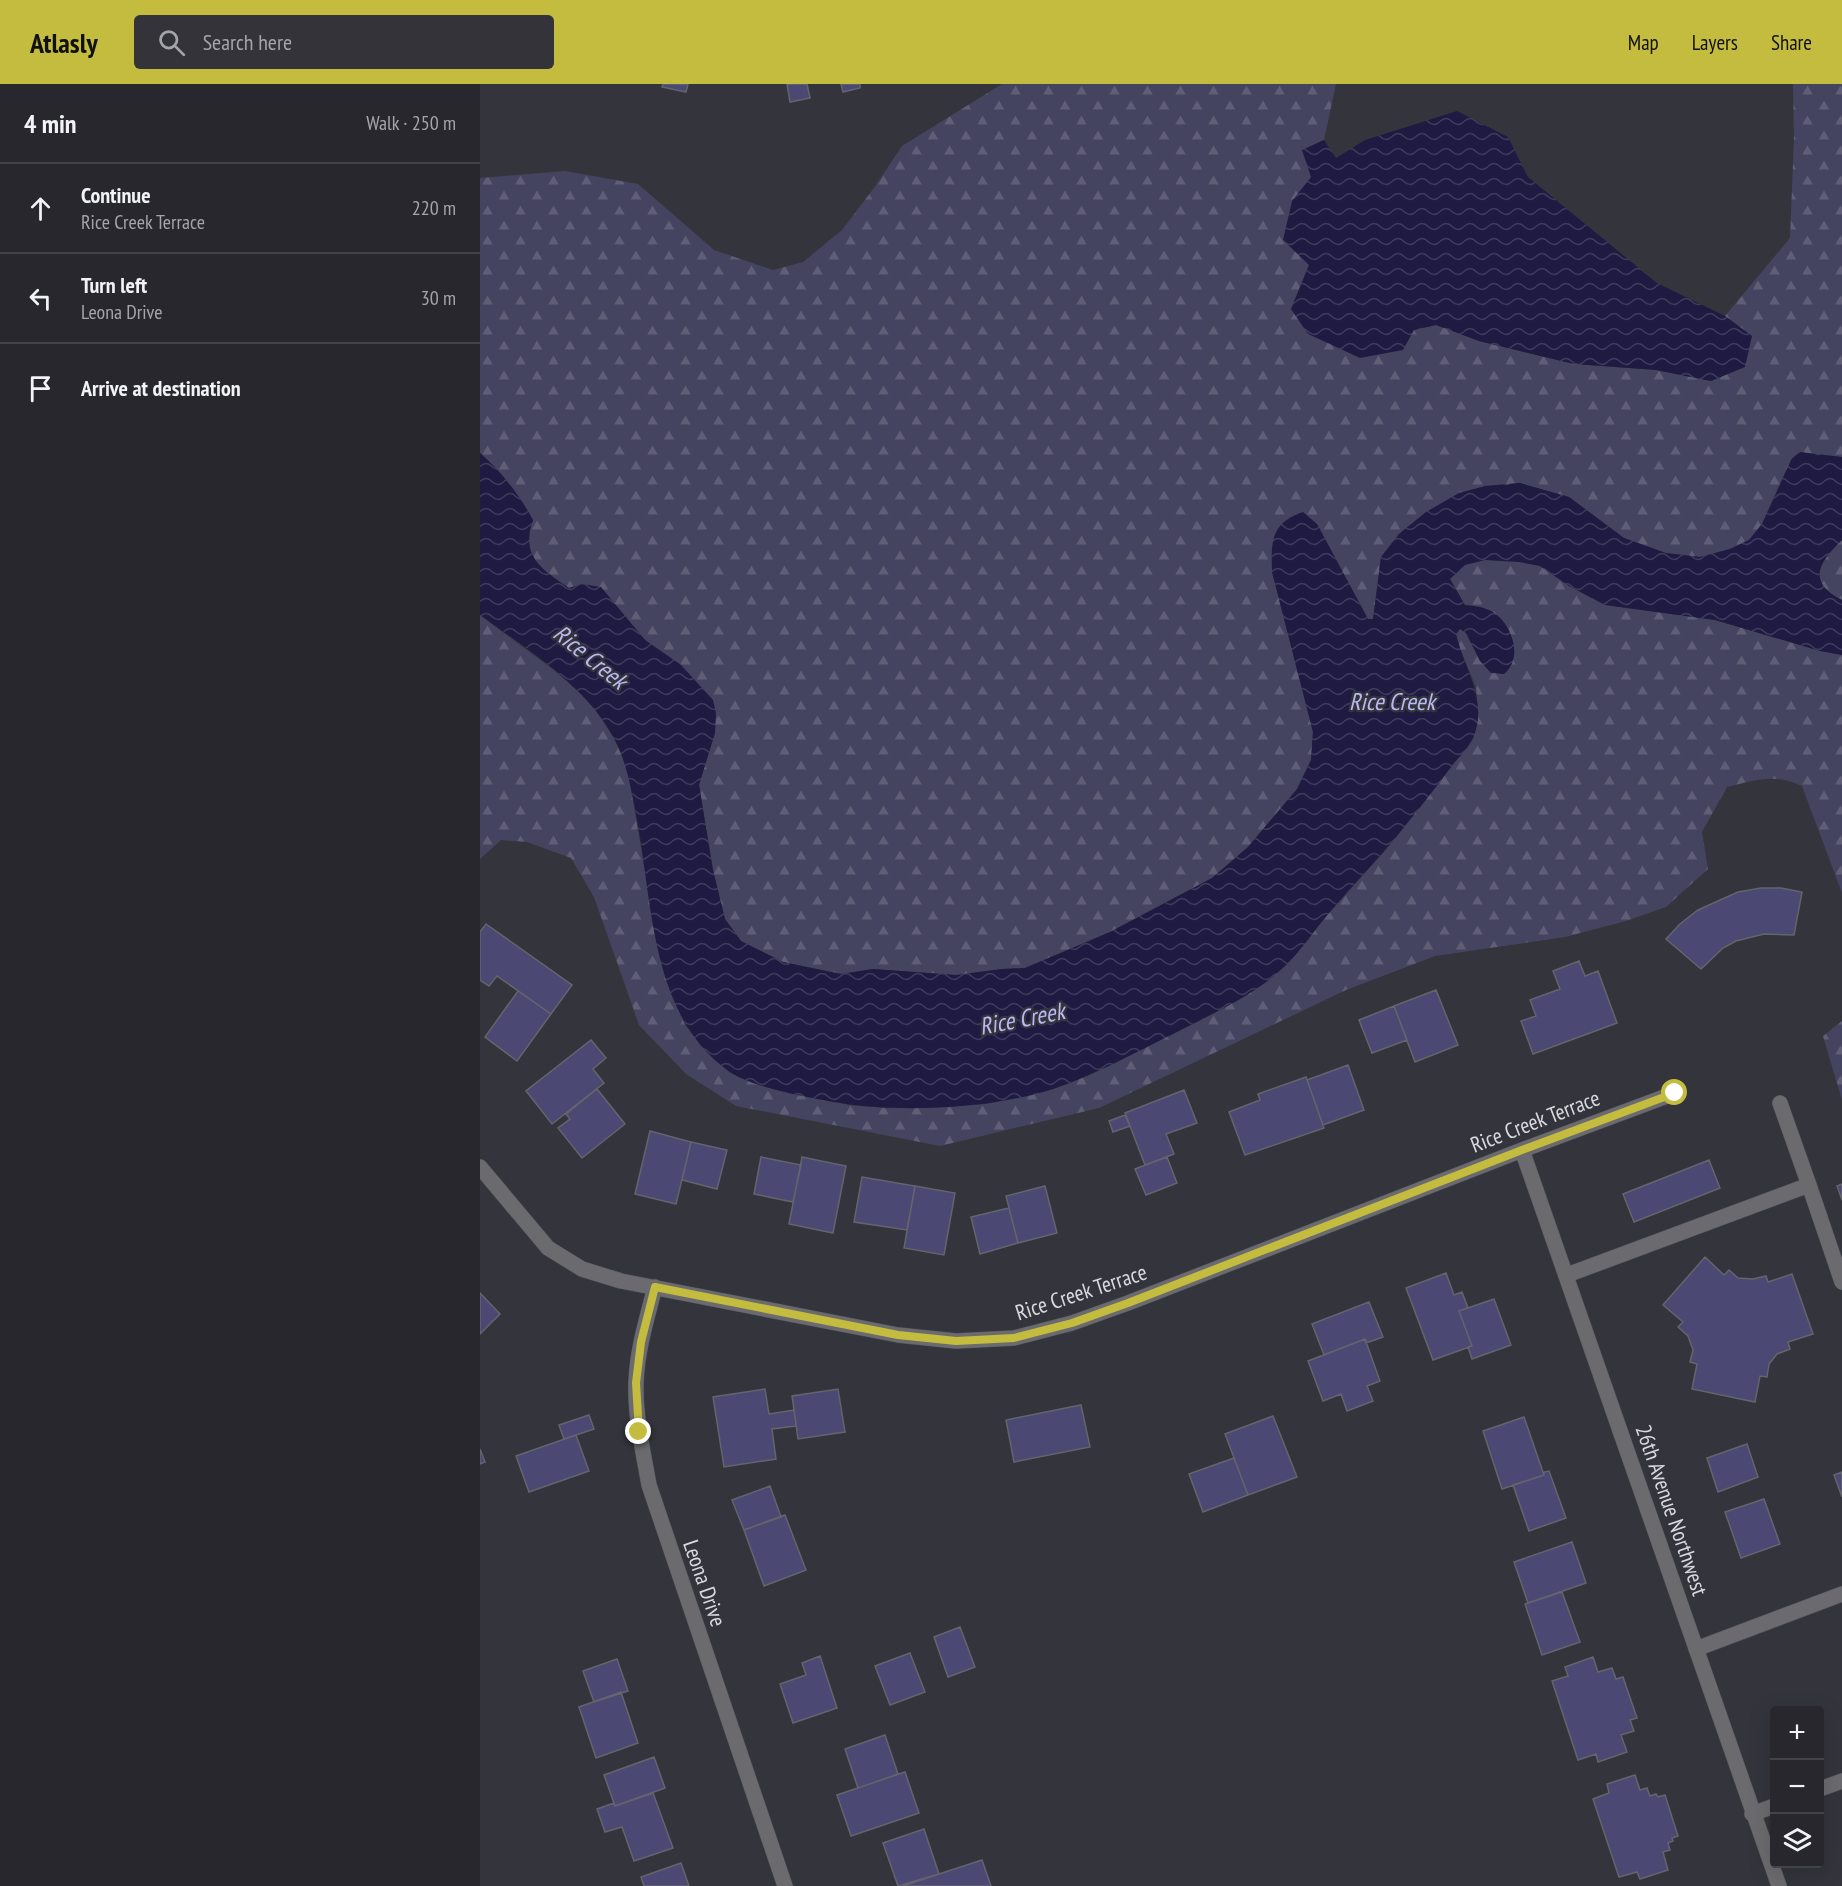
<!DOCTYPE html>
<meta charset="utf-8">
<style>
:root{--surface:#27272d;--page:#333339;--text:#f1f3f6;--muted:#a4a5aa;--line:#434449;--accent:#c4bc3e}
body{margin:0;font-family:"PT Sans Narrow",sans-serif;background:var(--page);color:var(--text)}
.controls{position:absolute;right:18px;bottom:18px;display:grid;overflow:hidden;border-radius:6px;box-shadow:0 6px 24px #0002}
.controls button{width:54px;height:54px;display:grid;place-items:center;padding:0;border:0;border-bottom:2px solid var(--line);background:var(--surface);color:var(--text);font:30px sans-serif}
.stop{position:absolute;width:18px;height:18px;margin:-14px;border:4px solid #c4bc3e;border-radius:50%;background:#fff}
.stop.end{background:#c4bc3e;border-color:#fff;box-shadow:0 2px 6px #0008}
.list{margin:0;padding:0;list-style:none}
h2{display:flex;justify-content:space-between;align-items:center;height:78px;margin:0;padding:0 24px;font-size:26px}
h2 small{font-size:20px;font-weight:400;color:var(--muted)}
.list li{display:grid;grid-template-columns:39px 1fr auto;gap:18px;align-items:center;box-sizing:border-box;height:90px;padding:0 24px;border-top:2px solid var(--line)}
.list b{display:block;font-size:22px;white-space:nowrap}
.list p{margin:0;font-size:20px;white-space:nowrap;color:var(--muted)}
.list em{font-size:20px;font-style:normal;color:var(--muted)}
.icon{flex:none;width:33px;height:33px;fill:none;stroke:currentColor;stroke-width:2;stroke-linecap:round;stroke-linejoin:round}
.map{position:relative;flex:none;width:1362px;height:1802px;overflow:hidden}
header{display:flex;align-items:center;gap:36px;box-sizing:border-box;height:84px;padding:0 30px;background:var(--accent);color:#111}
header strong{font-size:28px}
nav{display:flex;gap:33px;margin-inline-start:auto;font-size:21px}
.search{width:420px;height:54px;background:var(--page);display:flex;align-items:center;gap:15px;box-sizing:border-box;padding:0 21px;border-radius:6px;color:var(--muted);font-size:22px}
main{display:flex}
aside{flex:1;background:var(--surface)}
.map>svg:first-child{display:block}
.forest{fill:url(#forest-firs)}
.water{fill:url(#water-waves)}
.building{fill:#4b4874;stroke:#64646d;stroke-width:1.5}
.lines{fill:none;stroke-linecap:round;stroke-linejoin:round}
.minor-casing{stroke:#525259;stroke-width:16}
.minor{stroke:#6b6b6f;stroke-width:15}
.route{stroke:#c4bc3e;stroke-width:8}
.labels{text-anchor:middle;stroke-width:4.5;stroke-linejoin:round;paint-order:stroke}
.street-label{font-size:22px;fill:#d9d9de;stroke:#34343c}
.water-label{font-size:24px;font-style:italic;fill:#bbb9f4;stroke:#34343c}
</style>
<header>
<strong>Atlasly</strong>
<div class="search"><svg class="icon" aria-label="search" viewBox="0 0 24 24"><circle cx="10" cy="10" r="6"/><path d="M15 15l6 6"/></svg>Search here</div>
<nav><a>Map</a><a>Layers</a><a>Share</a></nav>
</header>
<main>
<aside>
<h2>4 min<small>Walk · 250 m</small></h2>
<ul class="list">
<li><svg class="icon" aria-label="ahead" viewBox="0 0 24 24"><path d="M12 20V5M6 11l6-6 6 6"/></svg><div><b>Continue</b><p>Rice Creek Terrace</p></div><em>220 m</em></li>
<li><svg class="icon" aria-label="left" viewBox="0 0 24 24"><path d="M17 20v-9H6M10 6l-5 5 5 5"/></svg><div><b>Turn left</b><p>Leona Drive</p></div><em>30 m</em></li>
<li><svg class="icon" aria-label="arrive" viewBox="0 0 24 24"><path d="M6 21V4h12l-3 4 3 4H6"/></svg><div><b>Arrive at destination</b></div></li>
</ul>
</aside>
<div class="map">
<svg width="1362" height="1802" viewBox="0 0 1362 1802">
<defs>
<pattern id="forest-firs" width="22" height="20" patternUnits="userSpaceOnUse" patternTransform="scale(1.5)"><rect width="22" height="20" fill="#454460"/><path d="M5 1l3.5 6h-7zM16 11l3.5 6h-7z" fill="#5f5e76"/></pattern>
<pattern id="water-waves" width="16" height="10" patternUnits="userSpaceOnUse" patternTransform="scale(1.5)"><rect width="16" height="10" fill="#1f1a42"/><path d="M0 5q4-4 8 0t8 0" fill="none" stroke="#3f3b5d"/></pattern>
</defs>
<rect width="100%" height="100%" fill="#34343c"/>
<path class="forest" d="M522 0H856L844 56 822 66 832 93 812 117 829 181 811 225 934 246 956 241 999 257 1094 280 1176 286 1231 297 1272 252 1245 232 1310 154 1314 54 1313 0H1362V373L1319 368 1311 376 1282 440 1269 456 1250 465 1220 473 1186 469 1144 454 1089 413 1040 399 1005 402 946 428 919 450 901 473 893 535H888L837 440 792 488 833 648 831 676 817 705 768 763 732 794 630 848 545 884 522 885 476 891 393 885 361 890 303 878 261 857 245 835 233 786 219 700 235 649 201 581 165 556 121 504 102 500 89 504C62 485 40 473 53 436 40 412 21 387 0 369V94L85 87 158 100 234 166 293 186 323 178 362 146 394 104 422 62Z
M1362 456V516C1326 498 1339 478 1362 456Z
M1005 476 1039 477 1060 482 1089 502 1125 521 1235 536 1340 567 1362 571V809L1322 702C1293 689 1277 696 1247 703L1222 748 1228 785 1186 823 1146 837 1085 853 955 872 866 906 619 1024 460 1062 256 1022 206 990 159 941 114 813 91 774 47 758 21 756 0 775V531L75 587 112 620 133 653 147 682 175 846 185 893 205 941 225 966 250 988 368 1021 406 1024 507 1020 573 1005 624 984 719 937 767 911 806 881 849 829 904 768 993 655 998 630 996 603 980 565 976 550 980 545 986 549 1000 577 1002 523 985 521 970 495 984 481Z
M1362 937V1016L1343 952Z"/>
<path class="water" d="M977 27 1028 53 1048 93 1177 199 1245 232 1272 252 1265 283 1231 297 1176 286 1094 280 999 257 956 241 934 246 923 266 880 274 828 250 811 225 829 181 803 156 812 117 831 93 822 66 844 56 856 74 885 56Z
M1319 368 1362 373V456C1339 478 1326 498 1362 516V571L1340 567 1235 536 1125 521 1089 502 1060 482 1039 478 1005 476 985 481 970 495 985 521C995 522 1004 523 1013 528 1032 540 1044 574 1024 590L1011 589 1000 577 986 549 980 545 976 550C984 584 1009 618 993 654 989 663 980 672 974 679 956 704 936 728 917 752 895 778 872 802 850 828 835 845 822 866 805 882 774 912 731 930 693 950 654 969 615 991 573 1005 508 1026 410 1030 343 1016 317 1011 268 1002 247 986 169 928 173 817 156 730 151 704 147 680 135 656 106 601 49 567 0 531V369C21 387 40 412 53 436 40 472 61 485 89 504L102 500 121 503 165 556 201 581 233 616 236 629 235 649 219 701 233 786 245 835 261 857 303 878 361 890 393 885 476 891 522 885 545 884 630 848 732 794 768 763 817 705 831 676 833 648 792 488C791 457 791 439 823 428L837 440 888 535H893L901 473 919 450 946 428 979 409 1005 402 1040 399 1089 413 1144 454 1186 469 1220 473 1250 465 1269 456 1282 440 1311 376Z"/>
<path class="building" d="M183 0H208L206 8 182 3Z
M307 0H327L330 14 310 18Z
M361 0H380V4L363 8Z
M1281 804H1301L1322 808 1314 851 1284 850 1256 857 1243 864 1221 885 1186 855 1200 840 1218 826 1258 808Z
M6 840 92 901 71 930 17 892 9 902 0 896V848Z
M1099 877 1105 892 1118 887 1137 939 1053 970 1041 937 1056 932 1050 916 1080 905 1073 887Z
M956 906 978 961 935 978 914 922Z
M38 907 71 930 37 977 5 953Z
M914 922 927 956 892 969 879 936Z
M111 956 126 974 113 985 124 999 72 1040 46 1007Z
M868 981 884 1026 843 1041 827 996Z
M826 993 844 1044 765 1071 749 1028 780 1016 778 1010Z
M117 1005 145 1040 102 1074 78 1044 90 1035 86 1030Z
M704 1006 717 1039 686 1050 694 1070 665 1081 645 1029Z
M645 1031 650 1042 633 1048 629 1037Z
M170 1047 211 1058 196 1120 155 1110Z
M211 1058 247 1066 237 1105 202 1096Z
M281 1073 321 1081 313 1118 274 1110Z
M322 1073 366 1082 353 1149 309 1140Z
M687 1073 697 1099 666 1111 655 1085Z
M1229 1076 1240 1104 1154 1138 1143 1110Z
M382 1093 435 1102 427 1146 374 1138Z
M1362 1100V1116L1357 1102Z
M435 1102 475 1109 464 1171 424 1164Z
M565 1102 577 1149 538 1159 526 1112Z
M529 1124 538 1159 500 1170 491 1133Z
M1225 1173 1244 1191 1249 1186 1258 1194 1273 1195 1286 1192 1288 1198 1312 1190 1333 1250 1308 1258 1310 1265 1297 1270 1289 1280 1287 1293 1280 1292 1275 1318 1212 1305 1217 1280 1210 1278 1213 1266 1208 1252 1198 1243 1203 1238 1183 1221Z
M966 1189 974 1211 982 1208 988 1224 979 1227 992 1262 953 1276 926 1204Z
M0 1209 20 1230 0 1250Z
M1014 1215 1031 1261 992 1275 988 1263 992 1262 979 1227Z
M889 1218 903 1253 886 1259 885 1255 844 1271 832 1240Z
M885 1255 900 1297 887 1302 893 1317 867 1327 861 1310 843 1317 828 1277Z
M285 1305 289 1330 314 1326 316 1342 292 1345 296 1375 244 1383 233 1313Z
M358 1305 365 1348 318 1355 312 1312Z
M601 1321 610 1363 534 1378 526 1336Z
M109 1331 114 1345 84 1355 79 1341Z
M793 1332 817 1393 768 1411 745 1350Z
M1044 1333 1064 1391 1022 1405 1003 1347Z
M96 1351 109 1387 49 1408 36 1372Z
M1267 1360 1278 1393 1238 1408 1227 1374Z
M0 1365 5 1378 0 1380Z
M754 1374 768 1411 723 1428 709 1390Z
M1069 1387 1086 1434 1049 1447 1033 1401 1064 1391V1388Z
M1362 1388V1413L1354 1391Z
M290 1402 301 1433 264 1446 252 1416Z
M1284 1415 1300 1460 1261 1474 1245 1428Z
M305 1431 326 1486 284 1502 264 1446Z
M1092 1458 1106 1499 1048 1519 1034 1478Z
M1082 1508 1100 1558 1062 1571 1045 1520Z
M480 1543 495 1583 468 1593 454 1553Z
M430 1569 445 1608 410 1621 395 1582Z
M340 1572 357 1624 313 1639 300 1600 326 1591 322 1579Z
M1113 1573 1118 1588 1132 1584 1136 1595 1143 1593 1157 1634 1150 1636 1154 1647 1141 1651 1147 1668 1118 1678 1116 1670 1098 1676 1072 1597 1088 1592 1085 1583Z
M137 1575 148 1607 114 1618 103 1587Z
M141 1608 158 1659 116 1674 99 1623Z
M405 1651 418 1690 378 1704 365 1665Z
M174 1673 185 1704 135 1722 124 1691Z
M425 1688 439 1729 371 1752 357 1711Z
M1155 1691 1160 1706 1167 1704 1170 1712 1176 1710 1178 1713 1185 1711 1198 1752 1192 1754 1193 1757 1188 1759 1190 1766 1183 1768 1188 1786 1160 1795 1157 1788 1139 1793 1113 1715 1129 1709 1127 1700Z
M173 1709 193 1764 154 1777 142 1743 125 1748 117 1725 134 1719 135 1722Z
M444 1745 459 1790 418 1802 403 1759Z
M502 1776 511 1802H423L459 1790Z
M201 1779 209 1802H164L161 1793Z"/>
<g class="lines">
<defs>
<path id="minor" d="M1300 1019 1329 1101
M1042 1066 1299 1802
M0 1083 68 1164 102 1185 141 1197 418 1251 476 1257 534 1254 592 1239 648 1219 1042 1066 1195 1009
M1087 1191 1329 1101 1362 1198
M175 1203C167 1234 157 1266 156 1299 155 1333 163 1367 169 1401L305 1802
M1216 1565 1362 1510
M1340 1705 1362 1697
M1272 1730 1294 1722"/>
</defs>
<use href="#minor" class="minor-casing"/>
<use href="#minor" class="minor"/>
</g>
<g class="lines">
<path class="route" d="M159 1348 156 1299 161 1258 175 1203 418 1251 476 1257 534 1254 592 1239 648 1219 1042 1066 1195 1009"/>
</g>
<g class="labels">
<g class="street-label">
<text transform="translate(1055 1037) rotate(-21)" y="8">Rice Creek Terrace</text>
<text transform="translate(601 1208) rotate(-18)" y="8">Rice Creek Terrace</text>
<text transform="translate(1192 1426) rotate(71)" y="8">26th Avenue Northwest</text>
<text transform="translate(225 1499) rotate(71)" y="8">Leona Drive</text>
</g>
<g class="water-label">
<text transform="translate(110 573) rotate(39)" y="8">Rice Creek</text>
<text x="912" y="626">Rice Creek</text>
<text transform="translate(542 935) rotate(-11)" y="8">Rice Creek</text>
</g>
</g>
</svg>
<div class="controls">
<button>+</button>
<button>−</button>
<button><svg class="icon" aria-label="layers" viewBox="0 0 24 24"><path d="M12 4l9 5-9 5-9-5zM3 14l9 5 9-5"/></svg></button>
</div>
<div class="stop" style="left:1195px;top:1009px"></div>
<div class="stop end" style="left:159px;top:1348px"></div>
</div>
</main>
